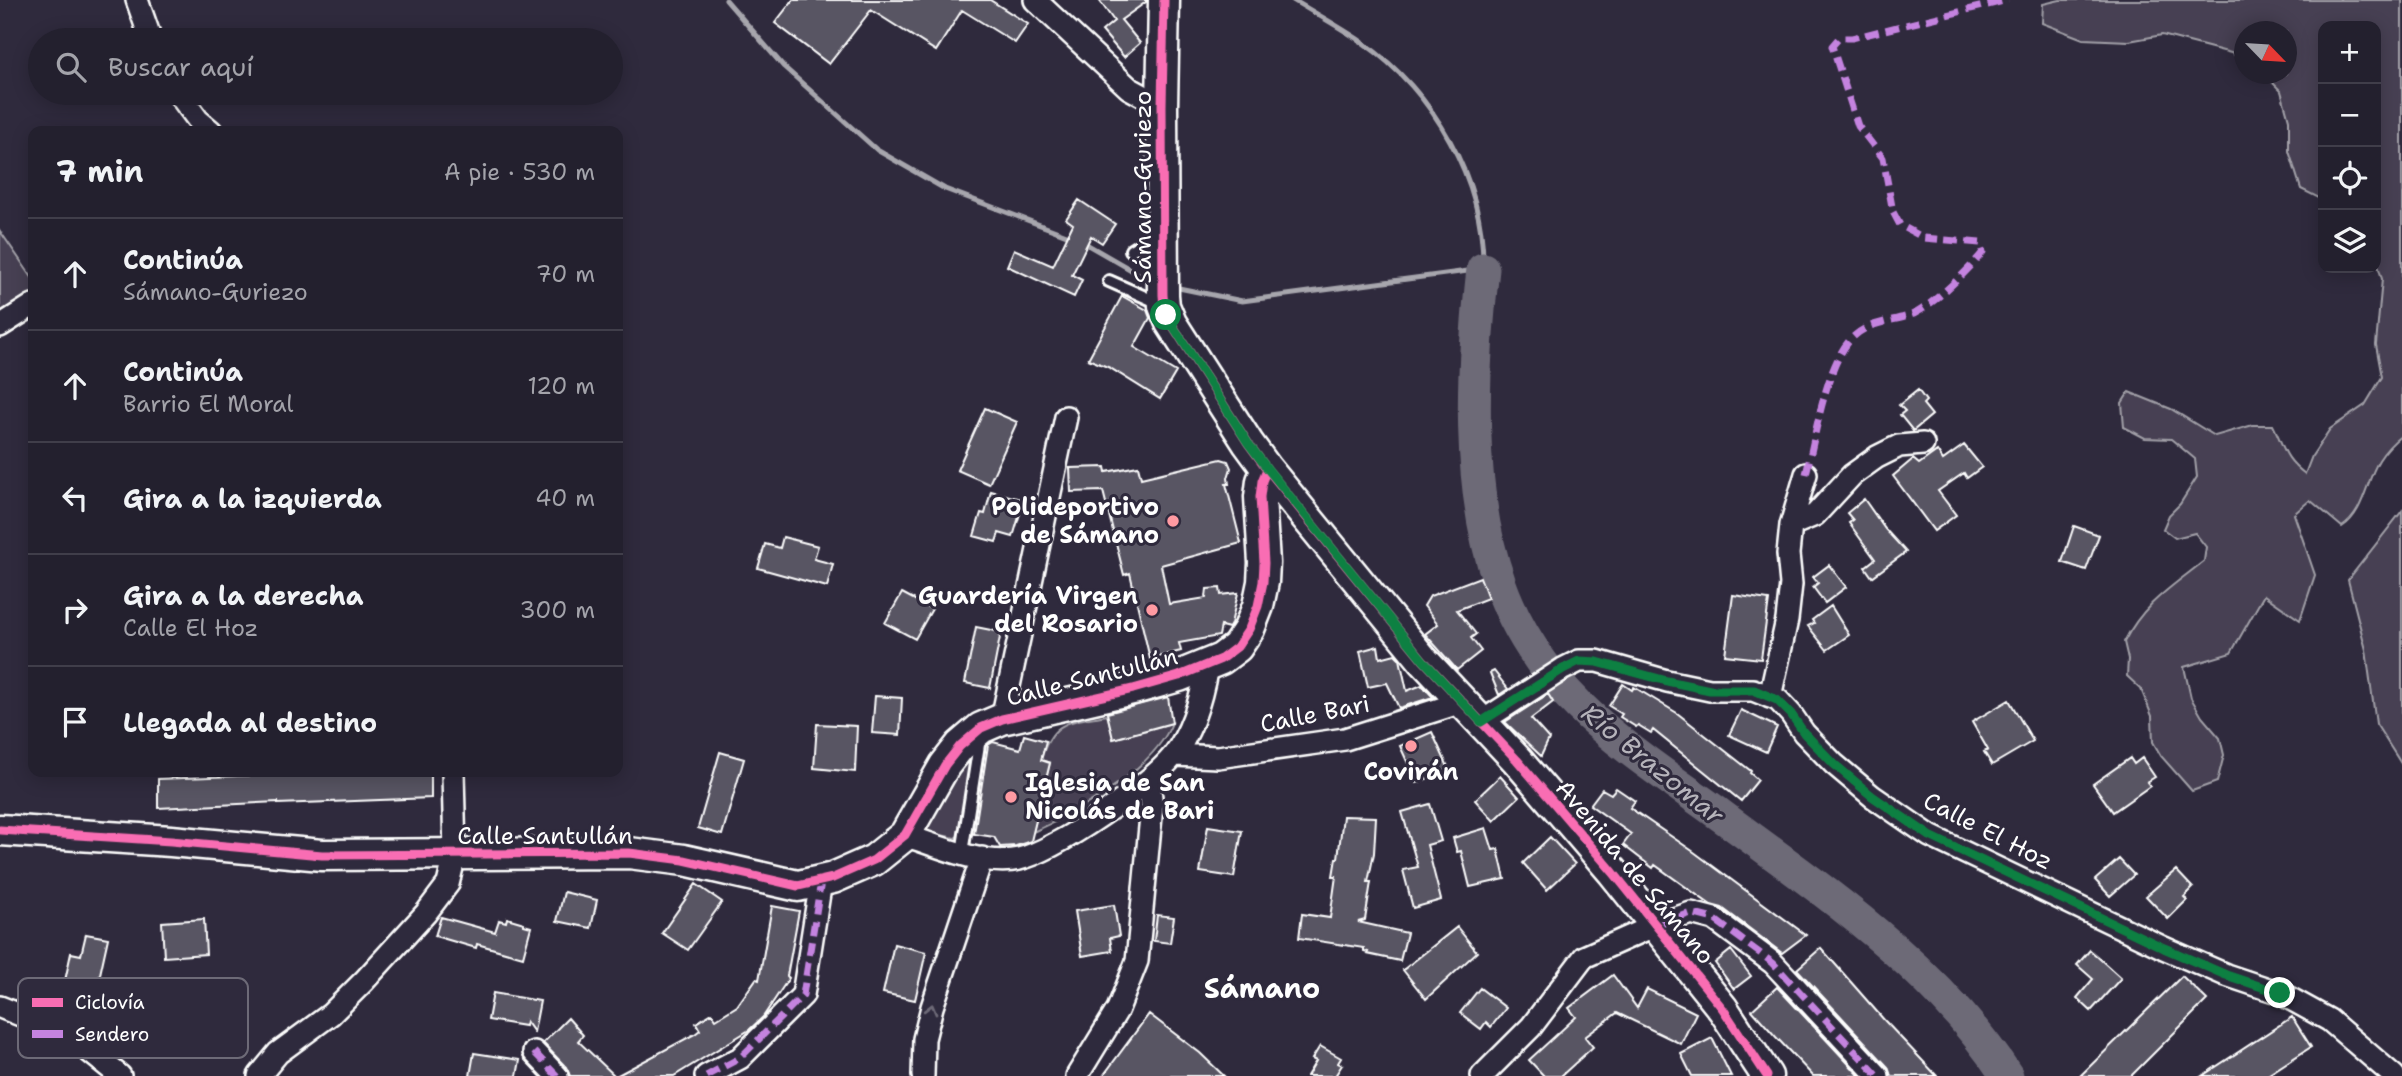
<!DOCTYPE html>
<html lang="es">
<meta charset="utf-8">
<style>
:root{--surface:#23202e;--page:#2f2d3a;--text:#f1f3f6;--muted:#a3a3aa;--line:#403e4a}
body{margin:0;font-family:"Shantell Sans",sans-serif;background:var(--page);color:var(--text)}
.controls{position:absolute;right:21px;top:21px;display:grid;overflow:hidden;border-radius:14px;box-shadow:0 4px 18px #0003}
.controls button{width:63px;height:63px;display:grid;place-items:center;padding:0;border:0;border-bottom:2px solid var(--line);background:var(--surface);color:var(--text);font:35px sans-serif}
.compass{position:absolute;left:2234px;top:21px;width:63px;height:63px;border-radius:50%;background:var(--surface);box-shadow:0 4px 18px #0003;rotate:115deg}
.stop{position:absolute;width:21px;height:21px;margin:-16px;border:5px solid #0b8043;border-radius:50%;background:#fff}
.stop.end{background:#0b8043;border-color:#fff;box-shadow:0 2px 7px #0008}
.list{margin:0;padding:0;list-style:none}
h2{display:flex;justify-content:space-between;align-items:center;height:91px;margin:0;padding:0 28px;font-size:30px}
h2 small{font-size:23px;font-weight:400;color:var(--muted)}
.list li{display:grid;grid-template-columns:46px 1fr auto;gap:21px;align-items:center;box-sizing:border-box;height:112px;padding:0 28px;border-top:2px solid var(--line)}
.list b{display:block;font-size:26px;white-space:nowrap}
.list p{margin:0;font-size:23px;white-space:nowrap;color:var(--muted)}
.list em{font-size:23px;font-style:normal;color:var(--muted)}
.icon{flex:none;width:38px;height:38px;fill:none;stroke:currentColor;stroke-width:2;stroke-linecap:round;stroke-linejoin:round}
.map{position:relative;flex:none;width:2402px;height:1076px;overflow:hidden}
.search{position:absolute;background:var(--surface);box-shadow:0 4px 18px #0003;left:28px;top:28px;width:595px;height:77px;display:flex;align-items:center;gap:18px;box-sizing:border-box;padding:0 24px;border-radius:38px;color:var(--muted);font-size:26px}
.panel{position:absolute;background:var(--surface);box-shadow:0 4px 18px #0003;left:28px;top:126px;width:595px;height:651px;border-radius:14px}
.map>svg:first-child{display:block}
.green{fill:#464152;stroke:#a2a0a8;stroke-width:2}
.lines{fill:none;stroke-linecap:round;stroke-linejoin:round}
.stream{stroke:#a7a6ad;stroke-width:5}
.river{stroke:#6d6a77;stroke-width:33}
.building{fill:#595564;stroke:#fff;stroke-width:2}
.lane-casing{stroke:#fff;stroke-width:16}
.street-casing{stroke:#fff;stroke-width:26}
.secondary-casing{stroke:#fff;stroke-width:35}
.lane{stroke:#2f2a3d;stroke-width:10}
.street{stroke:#2f2a3d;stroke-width:21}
.secondary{stroke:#2f2a3d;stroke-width:30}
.quiet{stroke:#c483df;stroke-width:7;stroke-dasharray:14 7;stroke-linecap:butt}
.cycleway-casing{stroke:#2f2a3d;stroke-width:13}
.cycleway{stroke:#f96db3;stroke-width:9}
.oneway{stroke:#6d6a77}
.route{stroke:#0b8043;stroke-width:9}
.poi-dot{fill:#ff9aa2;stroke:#2f2a3d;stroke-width:2.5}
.labels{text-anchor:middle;stroke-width:6;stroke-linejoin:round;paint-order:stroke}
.street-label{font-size:24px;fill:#fff;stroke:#2f2a3d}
.poi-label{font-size:24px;font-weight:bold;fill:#fff;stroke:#2f2a3d;text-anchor:end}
.water-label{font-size:26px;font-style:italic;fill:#b6b4bb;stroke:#2f2a3d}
.quarter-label{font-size:28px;font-weight:bold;fill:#fff;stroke:#2f2a3d}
.key{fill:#2f2a3d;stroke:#6d6a77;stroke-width:2}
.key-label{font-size:19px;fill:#fff}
</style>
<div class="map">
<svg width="2402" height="1076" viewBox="0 0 2402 1076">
<rect width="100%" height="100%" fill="#2f2a3d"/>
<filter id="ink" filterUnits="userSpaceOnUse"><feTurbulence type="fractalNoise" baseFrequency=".0143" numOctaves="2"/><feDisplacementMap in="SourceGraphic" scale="14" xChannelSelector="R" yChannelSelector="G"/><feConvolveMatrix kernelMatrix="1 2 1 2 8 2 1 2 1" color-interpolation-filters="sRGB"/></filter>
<g filter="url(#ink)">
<path class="green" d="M2060 0H2402V435C2393 442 2386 449 2379 460 2366 481 2364 513 2342 527L2310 500 2294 514 2315 575 2300 620 2264 595 2231 653 2184 667 2191 698 2202 717 2220 738 2224 755 2217 782 2192 791 2161 756 2153 742 2152 716 2141 689 2127 676 2128 659 2124 642C2144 603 2170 588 2204 561L2206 547 2195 533 2175 538 2163 529 2169 515 2180 504 2197 477 2195 459 2171 439 2145 438 2124 427 2122 403 2129 392 2171 409 2215 436 2253 425H2273C2285 449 2284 458 2305 474L2312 456 2330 429 2365 405 2382 377 2376 345 2382 279 2376 258V26H2323V200L2301 189 2289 151V120L2281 91 2264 74H2286V32H2244V60L2231 53 2162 35 2129 41 2083 39 2042 23 2043 4Z
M0 231 33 279V298L0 320Z
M2402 511V765L2376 724 2366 650 2348 580Z
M1107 715 1114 739 1172 723C1153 770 1078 812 1033 832L1050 763 1041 760C1052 719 1070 722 1107 715Z
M969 753 973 759 959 835 955 838 927 832 926 828 962 757Z"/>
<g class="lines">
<path class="stream" d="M726 0 784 67 877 150 945 189 1072 237
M1081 241 1154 283
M1174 287 1242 301 1483 269C1485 181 1434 92 1362 42 1340 27 1316 14 1293 0"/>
<path class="river" d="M1483 269C1472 367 1466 490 1500 584 1541 698 1631 750 1723 817 1826 893 1936 967 2007 1076"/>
</g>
<path class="building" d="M793 0H990L1028 24 1015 43 962 10 936 51 871 10 829 64 775 23Z
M1099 0H1146V2L1121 20 1140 43 1124 57 1102 31 1114 21Z
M1079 200 1115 224 1102 243 1091 236 1072 275 1082 280 1074 297 1007 266 1014 249 1053 266 1073 224 1066 219Z
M1122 296 1147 310 1150 318 1134 347 1176 372 1160 399 1110 368 1088 359Z
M1918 390 1926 401 1923 404 1932 415 1913 431 1900 415 1905 411 1899 405Z
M985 408 1017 422 989 484 957 470Z
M1964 445 1982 467 1967 478 1964 473 1938 491 1956 515 1934 531 1893 476 1913 459 1919 464 1937 451 1943 460Z
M1221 459 1228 461 1231 468 1228 478 1229 484H1226L1241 543 1161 565 1169 604 1206 598 1207 589 1220 588 1221 595 1238 593 1231 624 1229 628 1221 626 1219 636 1179 643 1181 651 1150 659 1130 573 1124 575 1103 491 1071 492 1070 468 1105 467 1106 472 1138 466 1141 478Z
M991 491 1024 500 1013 537 999 533 996 542 974 536 981 513 985 514Z
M1864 499 1885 529 1906 552 1872 577 1865 567 1875 559 1849 523 1853 520 1847 513Z
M2074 526 2099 535 2086 570 2062 562Z
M783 537 818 546 814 559 833 564 827 587 758 568 765 544 780 548Z
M1829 565 1846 587 1825 603 1813 587 1818 583 1813 577Z
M1480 577 1488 598 1457 610 1476 634 1471 638 1481 651 1457 670 1425 634 1438 624 1424 606 1430 596Z
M902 593 932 609 915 639 885 623Z
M1733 595 1769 600 1761 659 1725 655Z
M1831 606 1849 635 1827 650 1808 626 1814 623 1812 620Z
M976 627 1001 632 990 688 965 683Z
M1378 646 1380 658 1395 654 1400 659 1407 691 1422 685 1433 697 1399 708 1387 683 1368 687 1360 651Z
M1494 671 1508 689 1499 695 1490 673Z
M1623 684 1632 690 1634 687 1677 713 1751 771 1750 773 1758 780 1741 801 1653 730 1651 733 1638 725 1636 727 1620 717 1622 714 1609 706Z
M1548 694 1553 702 1531 719 1549 739 1541 756 1505 722Z
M875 696 902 698 900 735 872 733Z
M1168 697 1172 723 1113 739 1107 713Z
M2009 700 2033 741 1992 765 1984 752 1988 750 1972 722Z
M1741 710 1777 727 1766 752 1729 735Z
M817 724 857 726 855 772 814 768Z
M1432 732 1449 769 1417 783 1400 746Z
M1024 735 1046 741 1041 760 1050 763 1031 841 1016 846 1000 847 994 837 974 834 988 745 993 742 1020 749Z
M720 752 744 759 722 835 698 828Z
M2130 758 2134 764 2142 758 2155 777 2147 782 2150 786 2113 812 2093 784Z
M338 772H431V798L278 804V802L158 808V779Z
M1500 776 1519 797 1494 821 1475 800Z
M1616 788 1635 801 1630 808 1694 852 1806 935 1782 953 1722 908 1711 905 1655 865 1653 868 1623 845 1631 834 1590 805 1602 789 1611 794Z
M1430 804 1441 841 1427 845 1441 900 1413 908 1403 870 1418 867 1402 812Z
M1343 816 1376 817 1374 853 1368 882H1371L1365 920 1358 922 1407 933 1400 961 1367 954 1368 952 1364 951V948L1299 938 1302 914 1330 918 1336 876H1333L1336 858H1338Z
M1208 826 1242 831 1234 877 1200 872Z
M1486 828 1493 850 1498 849 1505 879 1470 887 1461 851 1457 852 1453 838Z
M1550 837 1575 864 1547 890 1523 863Z
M2119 859 2134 875 2110 896 2095 880Z
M2176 870 2193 888 2184 897 2187 900 2168 919 2146 896Z
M696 884 722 902 688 950 662 933Z
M564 892 597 900 591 928 557 921Z
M1114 905 1119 936 1110 938 1112 951 1082 956 1075 911Z
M772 906 799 911 787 976 789 978 763 1017 749 1030 674 1076H616L695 1034 700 1030 696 1023 712 1013 716 1019 737 1006 756 979 759 980Z
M1157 915 1174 917 1170 943 1154 941Z
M441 917 495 932 499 920 506 922 507 918 524 923V925L531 927 523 957 477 944 476 948 435 936Z
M204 919 206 954 164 957 162 922Z
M1457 927 1477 952 1426 999 1403 970Z
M86 934 108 938 93 1006 61 999 71 953 81 955Z
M894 944 926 952 915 1000 883 993Z
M1821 948 1885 1021 1937 1076H1891L1888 1067 1797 969Z
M1731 950 1751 976 1734 989 1715 963Z
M2090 950 2121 978 2091 1011 2077 998 2093 979 2077 965Z
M1613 975 1637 1008 1647 989 1696 1013 1681 1044 1617 1013 1585 1037 1593 1047 1561 1076H1544L1529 1060 1576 1017 1569 1008Z
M2182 976 2207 1000 2131 1076H2080Z
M1777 987 1860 1076H1813L1776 1037 1752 1010Z
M1480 988 1506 1008 1491 1027 1486 1022 1481 1029 1460 1013Z
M493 993 540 1001 534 1032 526 1021 525 1026 488 1020Z
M1149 1014 1200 1053 1224 1076H1103Z
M2292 1017 2311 1047 2266 1076H2202Z
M568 1018 583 1035 578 1041 615 1076H570L566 1067 543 1043Z
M1712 1038 1731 1076H1692L1681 1054Z
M1320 1046 1341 1058 1338 1063 1342 1065 1335 1076H1307L1316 1061 1312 1059Z
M474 1053 520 1060 517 1076H470Z"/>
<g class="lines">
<defs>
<path id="lane" d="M1131 250 1150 238 1159 237
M1109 281 1161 304
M962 853 980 738"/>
<path id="street" d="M137 0 151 40
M1035 0 1129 88 1162 106
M178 93 198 120 211 131
M0 326 33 305
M1791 525 1815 515 1852 475 1877 457 1899 446 1923 444
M1770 697 1787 620 1791 584 1788 554 1791 525 1806 474
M1002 719 1066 417
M1481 722 1563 669 1579 661H1597L1667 681 1710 690H1753L1778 700 1791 714 1804 733 1834 764 1872 796 1930 836 2164 948 2226 975 2280 993 2329 1020 2394 1076
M1175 755 1218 757 1345 739 1462 702
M905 835C937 846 985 867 1019 859 1056 851 1150 785 1173 756 1192 732 1202 695 1207 666
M0 1007 33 1020 79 1043 120 1076
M534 1052 557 1076
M259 1076 278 1053 331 1014 364 981 426 913 448 884 455 855 453 772
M706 1076 740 1058 803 995 821 881
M923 1076 924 1039 932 1007 982 858
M1077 1076 1118 1009 1137 961 1152 806 1149 781
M1482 1076 1531 1027 1584 957 1656 925 1691 913 1714 919 1773 963 1878 1076"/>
<path id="secondary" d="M1164 0 1162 106 1163 295 1164 306 1171 323 1248 443 1267 469 1423 660 1517 760 1613 872 1723 1009 1767 1076
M0 830 171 841 322 855 629 853 684 860 798 886 833 878 874 860 905 835 945 765 960 746 981 728 1002 719 1133 689 1179 676 1221 659 1237 647 1249 629 1258 606 1263 582 1264 563 1260 497 1262 481 1267 469"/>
</defs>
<use href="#lane" class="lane-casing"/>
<use href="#street" class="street-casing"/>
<use href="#secondary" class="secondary-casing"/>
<use href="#lane" class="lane"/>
<use href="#street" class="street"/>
<use href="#secondary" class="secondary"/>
<path class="quiet" d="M1806 474C1815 439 1826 363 1852 338 1868 322 1890 322 1911 315 1929 309 1971 268 1983 252L1980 243 1924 238 1900 225 1893 212 1883 158 1858 126 1832 46 1839 38H1852L2008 0
M1656 925 1691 913 1714 919 1773 963 1878 1076
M534 1052 557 1076
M706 1076 740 1058 803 995 821 881"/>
<defs>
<path id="cycleway" d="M1164 0 1162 106 1163 295 1164 306 1171 323 1248 443 1267 469 1423 660 1517 760 1613 872 1723 1009 1767 1076
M0 830 171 841 322 855 629 853 684 860 798 886 833 878 874 860 905 835 945 765 960 746 981 728 1002 719 1133 689 1179 676 1221 659 1237 647 1249 629 1258 606 1263 582 1264 563 1260 497 1262 481 1267 469"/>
</defs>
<use href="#cycleway" class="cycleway-casing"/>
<use href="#cycleway" class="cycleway"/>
</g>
<defs><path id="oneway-chevron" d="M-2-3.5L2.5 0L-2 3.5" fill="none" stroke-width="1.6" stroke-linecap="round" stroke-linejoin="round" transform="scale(1.75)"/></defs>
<use class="oneway" href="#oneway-chevron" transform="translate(931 1009) rotate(-75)"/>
</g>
<g class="lines" filter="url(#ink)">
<path class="route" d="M1166 315 1248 443 1267 468 1423 660 1481 722 1563 669 1579 661 1597 662 1667 681 1710 690H1754L1777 700 1791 714 1804 733 1834 764 1872 796 1930 836 2164 948 2226 975 2280 993"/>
</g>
<g class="poi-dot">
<circle cx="1173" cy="521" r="7"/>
<circle cx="1152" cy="610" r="7"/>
<circle cx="1411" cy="746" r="7"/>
<circle cx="1011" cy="797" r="7"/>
</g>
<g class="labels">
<g class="street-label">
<text transform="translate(1143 187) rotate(-90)" y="8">Sámano-Guriezo</text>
<text transform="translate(1092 677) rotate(-14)" y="8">Calle Santullán</text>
<text transform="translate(1315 714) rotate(-11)" y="8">Calle Bari</text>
<text transform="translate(1988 831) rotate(27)" y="8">Calle El Hoz</text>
<text x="545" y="844">Calle Santullán</text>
<text transform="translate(1635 872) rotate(50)" y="8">Avenida de Sámano</text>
</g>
<g class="poi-label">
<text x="1159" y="515">Polideportivo<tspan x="1159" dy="28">de Sámano</tspan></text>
<text x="1138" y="604">Guardería Virgen<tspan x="1138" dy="28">del Rosario</tspan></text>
<text x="1411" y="780" text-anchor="middle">Covirán</text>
<text x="1025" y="791" text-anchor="start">Iglesia de San<tspan x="1025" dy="28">Nicolás de Bari</tspan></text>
</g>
<g class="water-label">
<text transform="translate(1653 764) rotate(39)" y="9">Río Brazomar</text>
</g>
<g class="quarter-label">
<text x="1262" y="998">Sámano</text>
</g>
</g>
<rect x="18" y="978" width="230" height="80" rx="10" class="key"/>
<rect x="32" y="998" width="31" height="9" fill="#f96db3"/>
<rect x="32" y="1030" width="31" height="8" fill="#c483df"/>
<g class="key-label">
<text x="75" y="1009">Ciclovía</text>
<text x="75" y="1041">Sendero</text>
</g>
</svg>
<div class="controls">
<button>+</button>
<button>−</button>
<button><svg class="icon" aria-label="locate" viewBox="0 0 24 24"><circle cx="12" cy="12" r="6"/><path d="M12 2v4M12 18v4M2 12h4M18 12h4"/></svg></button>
<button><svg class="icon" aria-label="layers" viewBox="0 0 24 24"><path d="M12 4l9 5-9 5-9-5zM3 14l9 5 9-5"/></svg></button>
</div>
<svg class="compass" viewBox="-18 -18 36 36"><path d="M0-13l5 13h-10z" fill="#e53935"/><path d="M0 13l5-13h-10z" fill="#a3a3aa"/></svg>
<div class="stop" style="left:1166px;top:315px"></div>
<div class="stop end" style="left:2280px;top:993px"></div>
<div class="search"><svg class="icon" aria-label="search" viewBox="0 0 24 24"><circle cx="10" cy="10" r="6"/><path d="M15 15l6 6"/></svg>Buscar aquí</div>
<section class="panel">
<h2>7 min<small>A pie · 530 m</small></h2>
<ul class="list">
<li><svg class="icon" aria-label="ahead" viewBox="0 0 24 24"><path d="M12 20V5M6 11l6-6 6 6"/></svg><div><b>Continúa</b><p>Sámano-Guriezo</p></div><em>70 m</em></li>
<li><svg class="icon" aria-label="ahead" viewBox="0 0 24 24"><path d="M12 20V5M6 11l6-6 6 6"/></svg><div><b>Continúa</b><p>Barrio El Moral</p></div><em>120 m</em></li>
<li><svg class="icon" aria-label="left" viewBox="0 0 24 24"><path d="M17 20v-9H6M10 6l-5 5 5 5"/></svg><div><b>Gira a la izquierda</b></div><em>40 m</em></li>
<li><svg class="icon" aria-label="right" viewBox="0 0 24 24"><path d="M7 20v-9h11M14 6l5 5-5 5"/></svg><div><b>Gira a la derecha</b><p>Calle El Hoz</p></div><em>300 m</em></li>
<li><svg class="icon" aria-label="arrive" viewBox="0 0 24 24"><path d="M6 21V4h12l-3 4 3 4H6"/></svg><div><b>Llegada al destino</b></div></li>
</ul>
</section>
</div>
